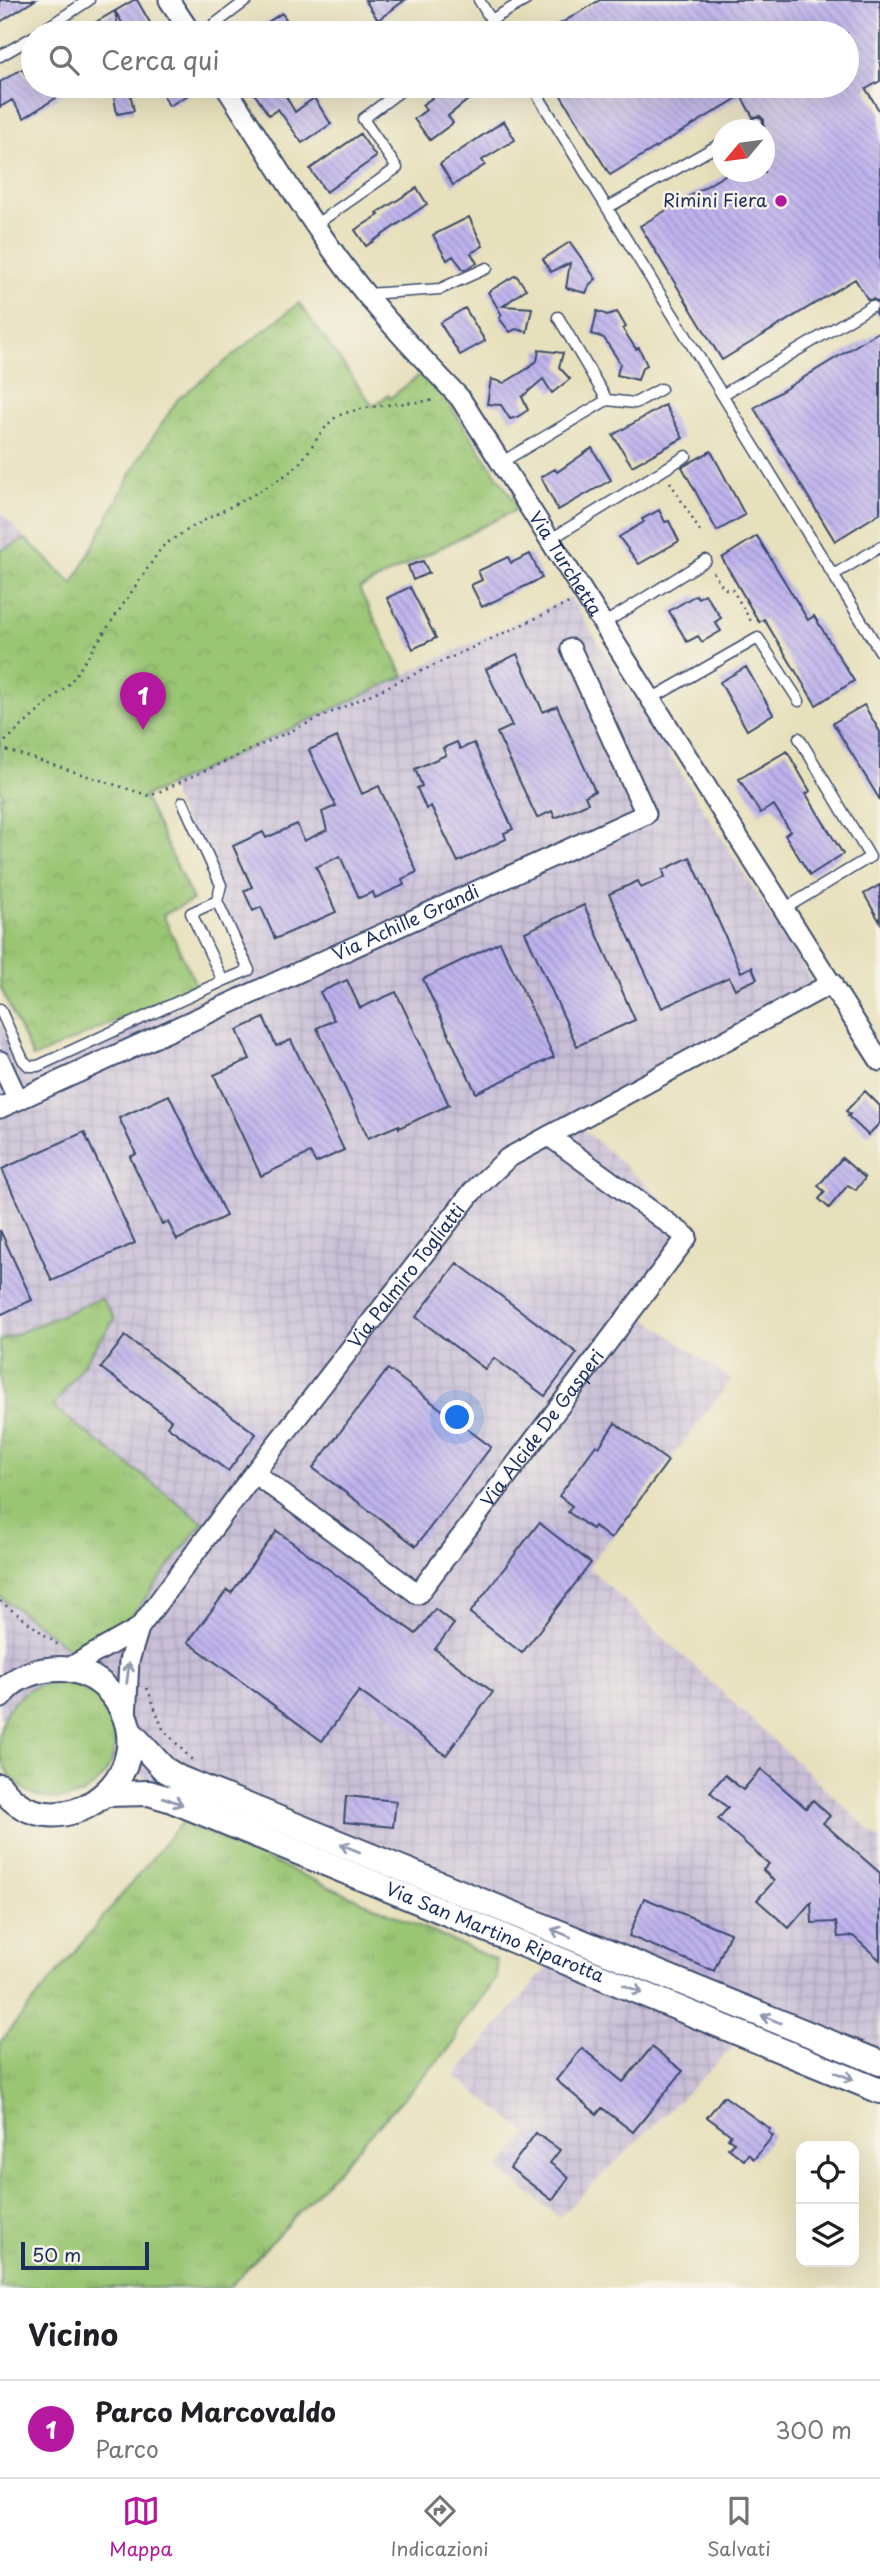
<!DOCTYPE html>
<html lang="it">
<style>
:root{--surface:#fff;--page:#f2f2f2;--text:#202124;--muted:#757577;--line:#e0e0e0;--accent:#b5179e}
body{margin:0;font-family:"Playpen Sans",sans-serif;background:var(--page);color:var(--text)}
.controls{position:absolute;right:21px;bottom:21px;display:grid;overflow:hidden;border-radius:14px;box-shadow:0 7px 28px #0002}
.controls button{width:63px;height:63px;display:grid;place-items:center;padding:0;border:0;border-bottom:2px solid var(--line);background:var(--surface);color:var(--text);font:35px sans-serif}
.compass{position:absolute;left:712px;top:119px;width:63px;height:63px;border-radius:50%;background:var(--surface);box-shadow:0 7px 28px #0002;rotate:241deg}
.scale{position:absolute;left:21px;bottom:18px;width:128px;box-sizing:border-box;padding-left:7px;border:4px solid #1b2f5e;border-top:0;font-size:19px;line-height:24px;white-space:nowrap;color:#1b2f5e;-webkit-text-stroke:5px #f7f3e8;paint-order:stroke}
.you{position:absolute;left:458px;top:1418px;width:24px;height:24px;margin:-18px;border:5px solid #fff;border-radius:50%;background:#1a73e8;box-shadow:0 0 0 10px #1a73e833}
.badge{display:grid;place-items:center;width:46px;height:46px;border-radius:50%;background:var(--accent);color:#fff;font-size:23px;font-weight:700}
.pin{position:absolute;translate:-50% -58px;filter:drop-shadow(0 2px 4px #0008)}
.pin::after{content:'';position:absolute;top:37px;width:24px;height:21px;background:inherit;clip-path:polygon(0 0,100% 0,50% 100%)}
.list{margin:0;padding:0;list-style:none}
h2{display:flex;justify-content:space-between;align-items:center;height:91px;margin:0;padding:0 28px;font-size:30px}
h2 small{font-size:23px;font-weight:400;color:var(--muted)}
.list li{display:grid;grid-template-columns:46px 1fr auto;gap:21px;align-items:center;box-sizing:border-box;height:98px;padding:0 28px;border-top:2px solid var(--line)}
.list b{display:block;font-size:26px;white-space:nowrap}
.list p{margin:0;font-size:23px;white-space:nowrap;color:var(--muted)}
.list em{font-size:23px;font-style:normal;color:var(--muted)}
.icon{flex:none;width:38px;height:38px;fill:none;stroke:currentColor;stroke-width:2;stroke-linecap:round;stroke-linejoin:round}
.map{position:relative;flex:none;width:880px;height:2288px;overflow:hidden}
.search{position:absolute;background:var(--surface);box-shadow:0 7px 28px #0002;left:21px;right:21px;top:21px;height:77px;display:flex;align-items:center;gap:18px;box-sizing:border-box;padding:0 24px;border-radius:38px;color:var(--muted);font-size:26px}
.sheet{height:189px;background:var(--surface)}
nav{display:flex;justify-content:space-around;align-items:center;box-sizing:border-box;height:98px;border-top:2px solid var(--line);background:var(--surface);font-size:19px;color:var(--muted)}
nav a{display:grid;justify-items:center;gap:4px}
nav .on{color:var(--accent)}
.map>svg:first-child{display:block}
.industrial{fill:url(#industrial-grid)}
.grass{fill:url(#grass-tufts);stroke:#5a7a68;stroke-width:2}
.park{fill:url(#park-crowns);stroke:#5a7a68;stroke-width:2}
.building{fill:url(#building-back-hatch)}
.lines{fill:none;stroke-linecap:round;stroke-linejoin:round}
.service-casing{stroke:#3a4a6c;stroke-width:13}
.minor-casing{stroke:#3a4a6c;stroke-width:23}
.tertiary-casing{stroke:#3a4a6c;stroke-width:28}
.path{stroke:#3a4a6c;stroke-width:2.5;stroke-dasharray:2 5;stroke-linecap:butt}
.service{stroke:#fff;stroke-width:10}
.minor{stroke:#fff;stroke-width:19}
.tertiary{stroke:#fff;stroke-width:24}
.oneway{stroke:#8d97ae}
.poi-dot{fill:#b5179e;stroke:#f7f3e8;stroke-width:2.5}
.labels{text-anchor:middle;stroke-width:5;stroke-linejoin:round;paint-order:stroke}
.poi-label{font-size:18px;fill:#1b2f5e;stroke:#f7f3e8;text-anchor:end}
.street-label{font-size:18px;fill:#1b2f5e;stroke:#f7f3e8}
</style>
<div class="map">
<svg width="880" height="2288" viewBox="0 0 880 2288">
<defs>
<pattern id="industrial-grid" width="8" height="8" patternUnits="userSpaceOnUse" patternTransform="scale(1.75)"><rect width="8" height="8" fill="#c9bfd7"/><path d="M0 4h8M4 0v8" fill="none" stroke="#aca4bb"/></pattern>
<pattern id="grass-tufts" width="24" height="20" patternUnits="userSpaceOnUse" patternTransform="scale(1.75)"><rect width="24" height="20" fill="#9ac673"/><path d="M3 7l-1-3M5 7V3M7 7l1-3M15 17l-1-3M17 17v-4M19 17l1-3" fill="none" stroke="#84aa66"/></pattern>
<pattern id="park-crowns" width="20" height="18" patternUnits="userSpaceOnUse" patternTransform="scale(1.75)"><rect width="20" height="18" fill="#9ac673"/><path d="M2 6a3 3 0 1 1 6 0M12 15a3 3 0 1 1 6 0" fill="none" stroke="#84aa66"/></pattern>
<pattern id="building-back-hatch" width="6" height="6" patternUnits="userSpaceOnUse" patternTransform="scale(1.75)"><rect width="6" height="6" fill="#bfb3ed"/><path d="M-1 5l2 2M0 0l6 6M5-1l2 2" fill="none" stroke="#9a92c3"/></pattern>
</defs>
<rect width="100%" height="100%" fill="#f7f3e8"/>
<filter id="ink" filterUnits="userSpaceOnUse"><feTurbulence type="fractalNoise" baseFrequency=".0143" numOctaves="2"/><feDisplacementMap in="SourceGraphic" scale="14" xChannelSelector="R" yChannelSelector="G"/><feConvolveMatrix kernelMatrix="1 2 1 2 8 2 1 2 1" color-interpolation-filters="sRGB"/></filter>
<filter id="wash" filterUnits="userSpaceOnUse"><feTurbulence type="fractalNoise" baseFrequency=".00686" numOctaves="4" result="noise"/><feDisplacementMap in="SourceGraphic" scale="28" xChannelSelector="R" yChannelSelector="G"/><feGaussianBlur stdDeviation="1.57" result="paint"/><feColorMatrix in="noise" values="0 0 0 0 0 0 0 0 0 0 0 0 0 0 0 0 0 1.4 0 .05"/><feComposite in="paint" operator="in"/></filter>
<g filter="url(#wash)">
<rect width="100%" height="100%" fill="#e7e0bc"/>
<path class="industrial" d="M0 512 26 539 0 551Z
M570 597 816 988 572 1119 698 1231 632 1308 731 1380 588 1567 880 1840V2078L752 2029 559 2217 499 2169 528 2134 455 2076 561 1951 0 1718V1023L25 1075 252 974 168 785Z"/>
<path class="grass" d="M101 1298 115 1319 53 1407 203 1522 121 1630 94 1646 81 1649 69 1648 0 1596V1341Z
M-1 1741a58 58 0 1 1 116 0a58 58 0 1 1-116 0Z
M182 1822 496 1960 497 1978 457 2030 456 2041 229 2288H0V2042Z"/>
<path class="park" d="M299 303 373 406 388 395 390 398 426 370 519 508 359 589 404 676 144 797 193 900 163 915 196 985 33 1058 0 986V797L3 796 0 789V551L26 539 73 584 140 457 178 399Z"/>
<g id="blocks">
<path class="building" d="M0 0H35L0 22Z
M134 0H137L156 33H128L115 11 119 33H77Z
M365 0H405L378 20Z
M600 0H880V81L866 89 880 112V320L875 313 879 307 878 302 873 299 868 300 855 279 722 360 640 226 730 172H765V150L771 146 765 135V130L761 129 764 126V120L760 116 753 117 741 96 610 175 555 86H847V33H545Z
M282 13 295 33H251Z
M22 69 33 86H75L24 118 12 100 0 107V82Z
M158 86H204L169 106Z
M249 86H280L295 112 314 98 331 124 302 143 278 109 269 115Z
M441 86H459L469 99 448 116 453 123 430 140 414 119 426 110 422 105 432 98 429 94Z
M129 88 134 111 117 114 113 91Z
M504 121 515 140 482 160 485 165 453 185 440 164Z
M360 134 376 157 326 192 310 169Z
M417 188 427 204 366 246 355 230 379 215 377 213Z
M469 217 483 246 471 253 477 263 464 270 453 256 447 260 433 235Z
M570 242 596 279 590 284 586 293 566 288 570 263 551 272 543 259Z
M516 275 526 289 503 306 532 308 527 332 516 329 510 332 499 318 502 315 488 292Z
M465 308 485 341 460 355 440 323Z
M597 311 607 315 617 312 626 327 623 329 636 349 639 348 647 365 642 368 638 380 617 375 620 363 604 338 592 334Z
M880 331V513L835 541 754 408Z
M539 350 563 353 559 367 570 379 552 393 543 379 522 397 528 410 517 417 510 419 501 405 487 404 491 379 504 383 530 367 529 366 537 361Z
M665 405 683 438 632 466 613 435Z
M592 448 611 480 558 510 541 477 555 469 557 472Z
M711 451 745 515 717 531 682 467Z
M659 510 665 522 669 521 679 541 639 564 619 537 644 522 642 519Z
M757 536 808 620 814 616 854 681 816 705 764 619 759 622 722 558Z
M530 554 542 578 482 607 471 585 482 580 478 571 508 557 511 563Z
M423 561 429 573 413 580 408 566Z
M410 587 436 638 413 649 387 598Z
M705 594 721 618 715 622 721 631 702 642 698 636 687 642 669 611 696 595 698 598Z
M517 654 543 712 557 706 595 791 585 796 588 803 555 818 552 811 537 818 497 733 512 726 486 669Z
M746 667 773 714 747 730 720 682Z
M864 705 880 732V800L833 723Z
M337 737 362 794 379 786 417 872 402 879 404 885 375 898 373 892 359 898 340 856 316 867 336 912 275 939 261 907 253 911 244 891 252 887 233 846 263 832 266 838 297 824 304 841 327 830 322 812 336 806 309 750Z
M457 742 460 749 474 743 513 829 504 833 506 839 458 862 431 806 426 809 417 788 422 786 415 769 446 755 443 748Z
M787 751 810 791 806 794 843 854 810 875 785 835 790 831 774 805 760 813 739 779Z
M690 857 741 972 752 967 757 979 735 989 729 977 662 1008 609 894 638 881 641 888 665 877 663 870Z
M880 885V922L864 894Z
M584 905 635 1020 577 1046 525 932Z
M500 942 554 1057 476 1093 423 979Z
M347 980 360 1008 396 992 449 1105 399 1128V1125L368 1138 317 1028 334 1020 320 992Z
M264 1018 276 1046 291 1040 344 1150 316 1163 310 1153 261 1176 214 1075 250 1059 237 1030Z
M865 1091 880 1106V1123L868 1135 848 1116 850 1114 846 1111Z
M169 1095 226 1216 177 1240 168 1222 162 1224 130 1157 136 1154 119 1118Z
M84 1132 135 1243 52 1281 2 1169Z
M842 1158 865 1178 856 1190 848 1185 829 1208 819 1199 825 1192 818 1186Z
M0 1230 32 1300 0 1315Z
M457 1263 577 1353 545 1396 494 1358 485 1369 416 1317Z
M125 1336 256 1434 228 1471 167 1426 171 1420 101 1368Z
M388 1369 491 1447 416 1546 313 1468Z
M615 1423 668 1461 611 1539 594 1526 592 1529 568 1512 572 1506 559 1496 596 1445 599 1447Z
M539 1523 591 1563 522 1653 470 1613Z
M277 1531 416 1634 435 1609 454 1624 435 1649 493 1692 446 1755 359 1691 322 1741 188 1642 227 1590 231 1593Z
M761 1769 806 1808 813 1800 830 1816 823 1823 880 1873V1960L853 1936 838 1937 836 1922 812 1923 811 1902 789 1928 757 1900 774 1881 763 1870 769 1864 718 1819 728 1808 710 1792 725 1775 743 1790Z
M346 1796 396 1801 393 1827 344 1822Z
M644 1898 730 1933 714 1971 629 1936Z
M652 2047 683 2071 633 2132 602 2108 597 2114 556 2080 582 2048 623 2082Z
M724 2096 770 2129 768 2132 773 2136 754 2159 748 2154 744 2160 728 2148 734 2142 728 2138 731 2135 707 2117Z
M536 2133 560 2150 550 2163 569 2177 552 2200 510 2168Z"/>
</g>
</g>
<g filter="url(#ink)">
<use href="#blocks" fill-opacity="0" stroke="#3a4a6c" stroke-width="2"/>
<g class="lines">
<defs>
<path id="service" d="M479 0 499 33
M491 20 526 0
M39 33 89 0
M203 33 247 0
M0 56 33 37
M532 86 880 651
M746 130 757 123
M607 208 722 143
M315 225 397 168 363 119 407 86
M367 294 440 289 487 268
M558 317 607 400
M722 395 872 306
M502 462 607 400 635 403 661 389
M551 539 686 456
M833 575 880 547
M603 624 706 560
M649 700 758 638 799 701
M183 802 221 885 217 901
M784 909 870 857 799 738
M0 1009 23 1060 29 1066H38L223 981 249 970 217 901 191 913 223 981"/>
<g id="minor">
<path d="M169 0 191 33"/>
<path id="s1" d="M225 86C268 152 308 220 356 282 388 323 424 360 460 398L880 1061"/>
<path d="M0 1061 18 1100"/>
<path id="s2" d="M0 1108 646 814 571 649"/>
<path id="s3" d="M254 1473 418 1594 687 1237 549 1136"/>
<path id="s4" d="M67 1669 139 1628 254 1473 472 1192 508 1158 832 983"/>
<path d="M126 1719 129 1661 139 1628"/>
</g>
<g id="tertiary">
<path d="M0 1696C14 1676 38 1669 61 1669 78 1669 97 1678 108 1690 179 1770 55 1862 0 1786"/>
<path d="M129 1731 164 1769 179 1778 880 2063"/>
<path id="s5" d="M107 1794 149 1793 169 1799 880 2091"/>
</g>
</defs>
<use href="#service" class="service-casing"/>
<use href="#minor" class="minor-casing"/>
<use href="#tertiary" class="tertiary-casing"/>
<path class="path" d="M670 482 701 533
M713 572 724 589H732L752 623
M0 746 70 683 162 547C202 517 250 501 291 471 307 460 323 422 340 415 369 404 405 404 435 400
M0 748 150 796 569 603
M0 1601 61 1647
M147 1688 163 1729 193 1761"/>
<use href="#service" class="service"/>
<use href="#minor" class="minor"/>
<use href="#tertiary" class="tertiary"/>
</g>
<defs><path id="oneway-shaft" d="M-6 0H5M1.5-3L5.5 0L1.5 3" fill="none" stroke-width="1.6" stroke-linecap="round" stroke-linejoin="round" transform="scale(1.75)"/></defs>
<g class="oneway">
<use href="#oneway-shaft" transform="translate(128 1673) rotate(-83)"/>
<use href="#oneway-shaft" transform="translate(173 1801) rotate(20)"/>
<use href="#oneway-shaft" transform="translate(350 1848) rotate(-158)"/>
<use href="#oneway-shaft" transform="translate(561 1933) rotate(-158)"/>
<use href="#oneway-shaft" transform="translate(633 1989) rotate(22)"/>
<use href="#oneway-shaft" transform="translate(771 2019) rotate(-158)"/>
<use href="#oneway-shaft" transform="translate(844 2076) rotate(22)"/>
</g>
</g>
<circle class="poi-dot" cx="781" cy="201" r="7"/>
<g class="labels">
<g class="poi-label">
<text x="767" y="207">Rimini Fiera</text>
</g>
<g class="street-label">
<text dy="6" stroke="none"><textPath href="#s1" startOffset="588">Via Turchetta</textPath></text>
<text dy="6" stroke="none"><textPath href="#s2" startOffset="446">Via Achille Grandi</textPath></text>
<text dy="6" stroke="none"><textPath href="#s4" startOffset="525">Via Palmiro Togliatti</textPath></text>
<text dy="6" stroke="none"><textPath href="#s3" startOffset="411">Via Alcide De Gasperi</textPath></text>
<text dy="6" stroke="none"><textPath href="#s5" startOffset="415">Via San Martino Riparotta</textPath></text>
</g>
</g>
</svg>
<div class="controls">
<button><svg class="icon" aria-label="locate" viewBox="0 0 24 24"><circle cx="12" cy="12" r="6"/><path d="M12 2v4M12 18v4M2 12h4M18 12h4"/></svg></button>
<button><svg class="icon" aria-label="layers" viewBox="0 0 24 24"><path d="M12 4l9 5-9 5-9-5zM3 14l9 5 9-5"/></svg></button>
</div>
<svg class="compass" viewBox="-18 -18 36 36"><path d="M0-13l5 13h-10z" fill="#e53935"/><path d="M0 13l5-13h-10z" fill="#757577"/></svg>
<div class="scale">50 m</div>
<div class="you"></div>
<div class="pin badge" style="left:143px;top:730px">1</div>
<div class="search"><svg class="icon" aria-label="search" viewBox="0 0 24 24"><circle cx="10" cy="10" r="6"/><path d="M15 15l6 6"/></svg>Cerca qui</div>
</div>
<section class="sheet">
<h2>Vicino<small></small></h2>
<ul class="list">
<li><span class="badge">1</span><div><b>Parco Marcovaldo</b><p>Parco</p></div><em>300 m</em></li>
</ul>
</section>
<nav>
<a class="on"><svg class="icon" aria-label="map" viewBox="0 0 24 24"><path d="M3 6l6-2 6 2 6-2v14l-6 2-6-2-6 2zM9 4v14M15 6v14"/></svg>Mappa</a>
<a><svg class="icon" aria-label="directions" viewBox="0 0 24 24"><path d="M12 3l9 9-9 9-9-9zM9 14v-3h6M13 9l2 2-2 2"/></svg>Indicazioni</a>
<a><svg class="icon" aria-label="saved" viewBox="0 0 24 24"><path d="M7 4h10v16l-5-4-5 4z"/></svg>Salvati</a>
</nav>
